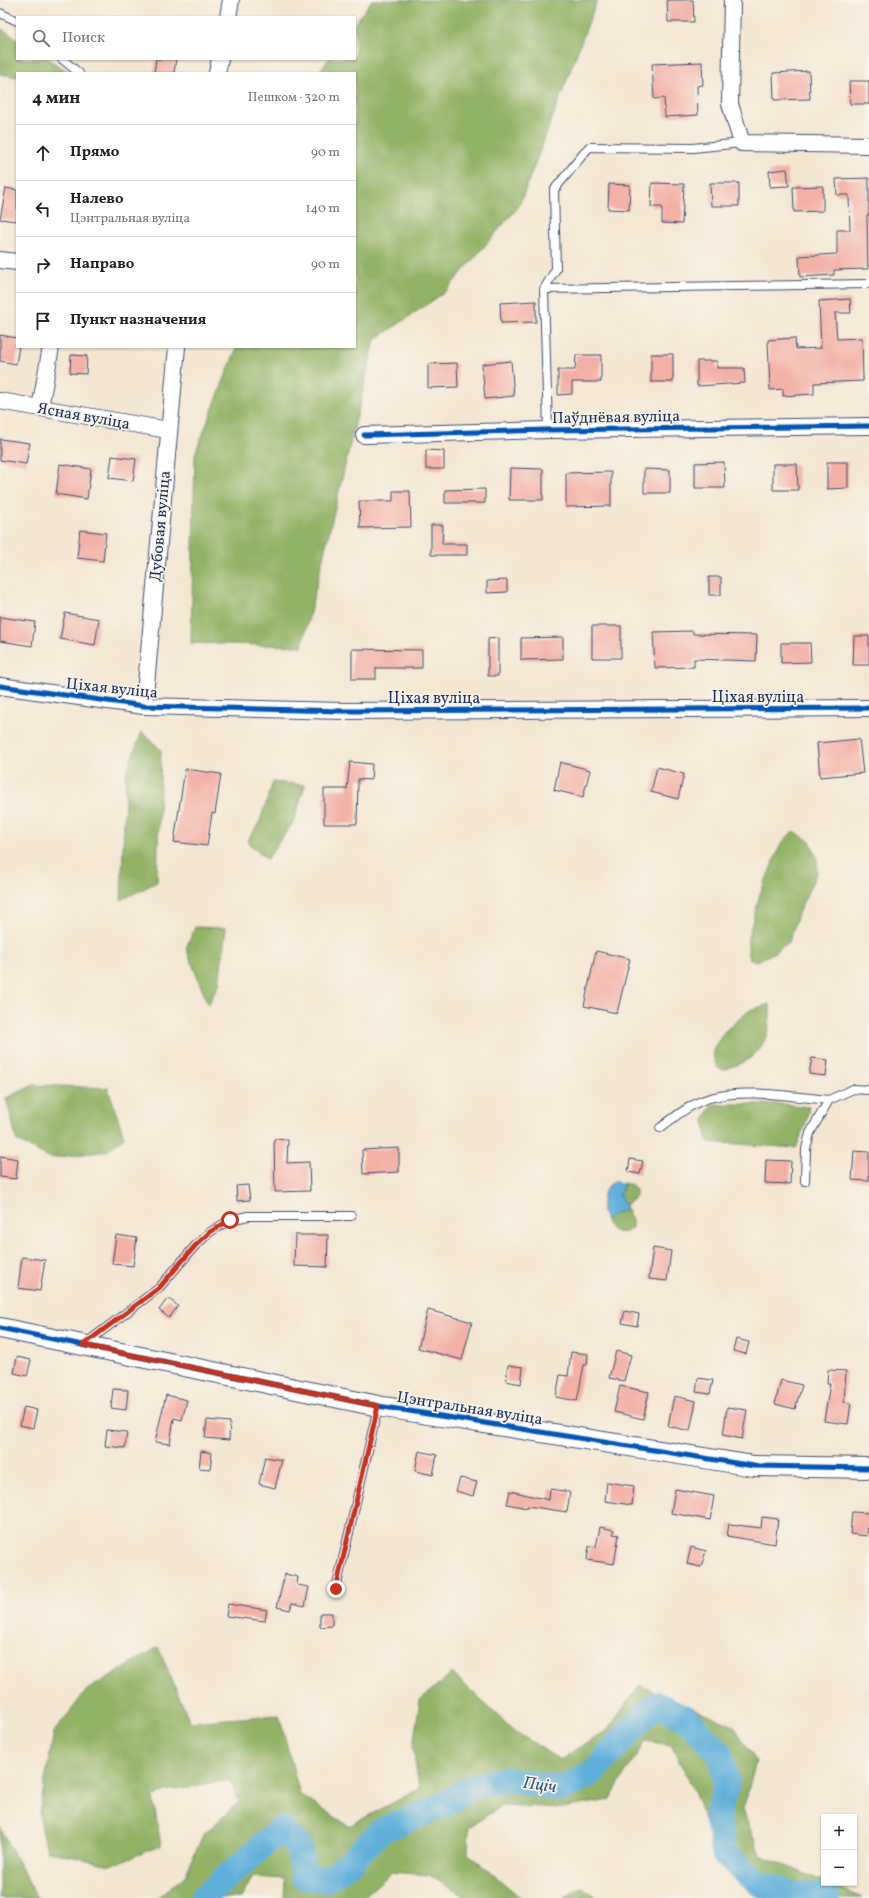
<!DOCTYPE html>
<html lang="ru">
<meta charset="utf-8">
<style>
:root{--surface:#fff;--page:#f6f6f6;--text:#202124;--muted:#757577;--line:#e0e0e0}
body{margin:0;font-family:Vollkorn,serif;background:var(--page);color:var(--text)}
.controls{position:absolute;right:12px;bottom:12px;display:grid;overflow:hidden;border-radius:0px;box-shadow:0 1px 3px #0004}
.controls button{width:36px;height:36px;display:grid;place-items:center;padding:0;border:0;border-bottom:1px solid var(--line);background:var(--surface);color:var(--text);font:20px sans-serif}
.stop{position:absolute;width:12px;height:12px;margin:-9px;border:3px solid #c8321e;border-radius:50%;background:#fff}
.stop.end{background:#c8321e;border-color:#fff;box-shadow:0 1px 4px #0008}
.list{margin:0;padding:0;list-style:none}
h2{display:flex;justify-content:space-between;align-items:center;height:52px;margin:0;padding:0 16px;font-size:17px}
h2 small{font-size:13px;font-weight:400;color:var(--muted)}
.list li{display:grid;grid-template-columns:26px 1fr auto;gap:12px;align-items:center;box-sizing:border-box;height:56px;padding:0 16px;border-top:1px solid var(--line)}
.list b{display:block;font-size:15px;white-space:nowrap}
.list p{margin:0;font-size:13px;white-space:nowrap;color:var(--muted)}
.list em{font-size:13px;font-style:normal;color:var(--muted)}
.icon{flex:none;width:22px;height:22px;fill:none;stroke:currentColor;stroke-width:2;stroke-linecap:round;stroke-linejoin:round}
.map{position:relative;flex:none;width:869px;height:1898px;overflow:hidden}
.search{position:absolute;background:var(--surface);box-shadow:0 1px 3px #0004;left:16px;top:16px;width:340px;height:44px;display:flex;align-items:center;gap:10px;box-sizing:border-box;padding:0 14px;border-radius:0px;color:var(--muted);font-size:15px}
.panel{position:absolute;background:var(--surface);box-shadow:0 1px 3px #0004;left:16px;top:72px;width:340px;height:276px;border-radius:0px}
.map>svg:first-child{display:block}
.forest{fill:#92b266;stroke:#567062}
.water{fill:#5fafda;stroke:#3d6f9c}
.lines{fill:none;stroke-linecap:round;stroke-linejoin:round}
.river{stroke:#5fafda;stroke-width:26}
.building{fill:#f3b0a5}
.service-casing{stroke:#3c4b6f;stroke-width:10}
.minor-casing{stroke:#3c4b6f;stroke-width:18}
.tertiary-casing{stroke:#3c4b6f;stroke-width:22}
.service{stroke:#fff;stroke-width:8}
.minor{stroke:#fff;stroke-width:16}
.tertiary{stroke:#fff;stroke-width:20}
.cycleway-casing{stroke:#f7f3e8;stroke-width:8}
.cycleway{stroke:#0057b8;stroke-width:5}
.route{stroke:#c8321e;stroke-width:5}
.labels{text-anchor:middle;stroke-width:3.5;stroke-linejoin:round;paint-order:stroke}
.street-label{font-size:16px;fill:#1b2f5e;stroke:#f7f3e8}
.water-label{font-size:17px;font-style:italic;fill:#2f5583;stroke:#f7f3e8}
</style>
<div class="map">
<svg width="869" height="1898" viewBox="0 0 869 1898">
<rect width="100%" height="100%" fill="#f7f3e8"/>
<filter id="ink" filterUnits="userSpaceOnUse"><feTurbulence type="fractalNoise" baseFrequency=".025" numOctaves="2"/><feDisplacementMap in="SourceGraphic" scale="8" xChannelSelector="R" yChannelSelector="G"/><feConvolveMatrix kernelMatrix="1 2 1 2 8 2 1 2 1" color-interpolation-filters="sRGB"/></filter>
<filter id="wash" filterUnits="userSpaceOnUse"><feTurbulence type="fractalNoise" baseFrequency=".012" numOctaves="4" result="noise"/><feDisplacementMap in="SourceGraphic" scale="16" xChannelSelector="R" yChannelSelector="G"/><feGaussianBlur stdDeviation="0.9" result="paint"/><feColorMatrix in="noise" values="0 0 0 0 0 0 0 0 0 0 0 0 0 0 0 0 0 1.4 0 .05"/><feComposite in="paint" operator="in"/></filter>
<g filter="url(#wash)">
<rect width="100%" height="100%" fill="#f4e7d2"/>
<path class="forest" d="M372 0H597L519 206 445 292 375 340 302 646 191 643 195 454 237 347H355V73H318L329 59H355V23Z
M0 28 17 39V59H48L70 73H17V77L0 74Z
M142 732 161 750 157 882 121 900 126 772Z
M273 782 305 785 294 821 267 859 247 842 260 821Z
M793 831 810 841 817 858V872L799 911 789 942 773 953 755 962 748 957V938L760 894 781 844Z
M195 927 226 928 219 984 208 1005 186 948Z
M770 1004C771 1024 768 1045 750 1058 743 1063 733 1066 724 1070L717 1067 714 1060 713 1049 724 1032 750 1010Z
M34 1085 108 1088 124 1137 107 1151 51 1158 17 1141 6 1098Z
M731 1104H783L809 1107 805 1126 796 1148 708 1142 704 1120 712 1105Z
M622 1183 630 1184 636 1189V1197L624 1206 619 1194 624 1186Z
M626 1208 632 1220V1228C622 1236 611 1233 606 1221L613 1214 620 1212Z
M158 1647 190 1722 279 1715 300 1795 349 1826 419 1789 413 1746 420 1700 452 1673 513 1730 560 1760 608 1730 640 1685 734 1726 756 1761 743 1810 760 1855 863 1898H778L758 1892 719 1863 694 1790 671 1745 645 1741 609 1800 563 1808 503 1805 469 1827 468 1853 521 1898H467L429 1875 392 1872 362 1898H284L285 1879 253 1877 241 1898H157L185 1876 203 1835 240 1801 229 1780 165 1791 153 1798 161 1846 111 1865 47 1851 39 1814 54 1732 87 1690Z
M0 1827 36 1897 39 1898H0Z
M582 1887 598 1898H564Z"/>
<path class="water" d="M614 1181 624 1186 619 1194 626 1208 620 1212 613 1214 606 1221C599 1206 600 1191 614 1181Z"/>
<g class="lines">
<path class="river" d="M203 1898 281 1829 299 1847 304 1877 327 1879 351 1861 382 1830 444 1805 469 1788 504 1779 563 1789 595 1771 635 1725 656 1704 685 1718 720 1753 727 1783 717 1816 725 1855 760 1884 792 1894 826 1896 827 1898"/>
</g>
<g id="blocks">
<path class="building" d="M667 0H693L694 22H668Z
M156 59H176L174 73H154Z
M702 62 703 85 697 86 698 115 665 117 664 98 654 99 652 64Z
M809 71 810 99 774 100 773 73Z
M849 81H869V104H850Z
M787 169 789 186 770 187 769 171Z
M869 178V215H867L868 269 834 270V275L800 277 799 256 837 254V230H850L849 195H837L836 179Z
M652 183 684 184 682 224 662 223V207H651Z
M710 183H739V206H711Z
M609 184 630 185 629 210 608 209Z
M823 186V211L794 212 793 187Z
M6 188 17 190V221L0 219Z
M850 299 851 313H835L837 339 862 338 863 381 814 383V394L783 396V389L770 390 768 340 795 338 796 349 821 348 819 301Z
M536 301V322L501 323 500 303Z
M0 335 17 338V347H19L16 364 0 361Z
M651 354H673V382H651Z
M71 355 87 356 86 374 70 373Z
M576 355H601V382H572V394L558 395V370H575Z
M511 361 514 396 485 399 482 364Z
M697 361H717V368H744L745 383 697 386Z
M457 363 458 387 428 388V364Z
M0 439 30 443 26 464 0 460Z
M426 450 444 451V469H426Z
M112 456 136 459 133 481 109 478Z
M724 462 725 488H695V463Z
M827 462H848V488L827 489Z
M60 464 91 469 87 499 56 494Z
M773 464H797L798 490H773Z
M510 468 543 469V500H509Z
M644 469 670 470V493H644Z
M611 472V506L566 507V473Z
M485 489V503H445V490Z
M393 491H410L411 527 360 528 359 501H393Z
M431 525H443L442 544H467V555H431Z
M80 530 106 533 103 561 77 558Z
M709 577H721V595H709Z
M507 580V592L487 593V581Z
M65 613 99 619 95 645 60 639Z
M0 617 35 622 32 646 0 641Z
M592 626H621V658H592Z
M693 631V634L757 635 756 661 694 659V667L655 668 653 632Z
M854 636H869V665H853Z
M563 637V659L521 660V638Z
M498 638V676H488V639Z
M781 643H810L811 662 781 663Z
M352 649 422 650V668H376V679H352Z
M859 739 863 773 820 777 817 743Z
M350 762 372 764 371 780 358 779 357 824H324V789H347Z
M560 762 590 770 583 797 554 790Z
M657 767 684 774 678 799 651 792Z
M185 769 221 774 215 814 212 813 207 846 174 842Z
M596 951 630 959 617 1013 584 1006Z
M812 1058 828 1060 826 1076 809 1074Z
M274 1139 288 1140 287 1163 309 1162 310 1191 275 1192Z
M399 1148V1172L363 1174 362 1150Z
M854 1151 869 1152V1181L852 1180Z
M0 1156 18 1159 16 1179 0 1177Z
M630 1159 643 1161 640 1174 628 1172Z
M766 1160 791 1161 790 1184 765 1183Z
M248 1185 250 1200 237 1201 236 1186Z
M116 1235 137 1238 133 1266 112 1264Z
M295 1235H328L327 1267 294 1266Z
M653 1248 671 1251 667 1281 649 1279Z
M22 1257 45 1260 40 1291 18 1288Z
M168 1298 178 1306 169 1318 159 1310Z
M428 1310 472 1322 462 1360 418 1348Z
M625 1311 639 1314 637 1326 622 1323Z
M736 1339 749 1342 746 1354 733 1351Z
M616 1351 631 1355 624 1381 609 1378Z
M571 1352 588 1354 587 1365H584L577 1401 556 1397 560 1375 568 1376Z
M17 1357 31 1360 27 1376 14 1373Z
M508 1365 523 1367 521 1384 506 1381Z
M828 1370 846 1371 844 1402 851 1403 848 1424 824 1421 830 1383H827Z
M698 1378 713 1380 710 1394 696 1392Z
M781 1380 802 1385 795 1409 775 1404Z
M620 1386 649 1392 643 1419 614 1412Z
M113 1389 128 1390 126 1410 111 1408Z
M166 1395 187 1400 182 1420 174 1418 170 1444 155 1442Z
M674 1396 696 1401 690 1431 668 1426Z
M24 1407 37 1410 33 1428 20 1425Z
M727 1407 747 1410 742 1439 723 1435Z
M207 1420 230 1422 229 1440 205 1438Z
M107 1430 127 1432 125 1448 105 1446Z
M201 1451 212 1453 210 1469 199 1468Z
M419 1451 437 1455 433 1475 415 1471Z
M265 1457 282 1460 275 1488 259 1484Z
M460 1478 477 1482 473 1496 456 1491Z
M607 1482 634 1486 632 1505 605 1501Z
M550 1489 570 1492 567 1512 527 1506V1508L507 1504 510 1491 549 1500Z
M675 1489 714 1496 710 1520 671 1513Z
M852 1512 869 1513 867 1536 850 1534Z
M762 1517 778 1519 775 1544 727 1536 729 1524 761 1528Z
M600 1527 614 1530 613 1534 619 1535 614 1564 587 1560 589 1546 596 1547Z
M691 1547 706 1551 701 1567 687 1564Z
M285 1574 298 1577 297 1585 309 1587 305 1606 292 1603 290 1610 277 1607Z
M228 1604 267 1610 265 1621 226 1616Z
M320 1613H332V1626L320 1627Z"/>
</g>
</g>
<g filter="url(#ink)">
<use href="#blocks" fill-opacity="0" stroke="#3c4b6f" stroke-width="1"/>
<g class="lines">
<defs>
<path id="service" d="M0 13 17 21
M62 59 79 73
M544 289 556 269 554 190 589 147 693 148 742 143
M548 430 544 289 869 284
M660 1128C675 1117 691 1103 710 1098 744 1088 793 1097 829 1100
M805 1181 806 1149 810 1133 829 1100 853 1089 869 1090
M86 1343 159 1288 195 1246 210 1232 230 1220 248 1216H351
M336 1589 378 1407"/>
<path id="minor" d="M732 0 730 104 742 143 869 145
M228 17 231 0
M217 73 220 59
M0 260 17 262
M0 401 168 430
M40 408 51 347
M364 435 548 430 869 426
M0 686 144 706 343 711 869 708
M144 706 177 347"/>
<path id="tertiary" d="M0 1328 378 1406 754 1466 869 1468"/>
</defs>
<use href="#service" class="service-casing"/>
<use href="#minor" class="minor-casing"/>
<use href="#tertiary" class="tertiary-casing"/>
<use href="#service" class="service"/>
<use href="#minor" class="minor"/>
<use href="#tertiary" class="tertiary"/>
<defs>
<path id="cycleway" d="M364 435 548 430 869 426
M0 686 144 706 343 711 869 708
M0 1328 378 1406 754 1466 869 1468"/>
</defs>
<use href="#cycleway" class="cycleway-casing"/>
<use href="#cycleway" class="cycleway"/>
</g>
</g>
<g class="lines" filter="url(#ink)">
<path class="route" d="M230 1220 210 1232 195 1246 159 1288 83 1345 378 1406 336 1589"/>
</g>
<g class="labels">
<g class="street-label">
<text transform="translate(84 415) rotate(10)" y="6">Ясная вуліца</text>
<text transform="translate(616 416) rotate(-1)" y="6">Паўднёвая вуліца</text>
<text transform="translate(159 526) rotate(-85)" y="6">Дубовая вуліца</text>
<text transform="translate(112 687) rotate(6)" y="6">Ціхая вуліца</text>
<text x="758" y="702">Ціхая вуліца</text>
<text x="434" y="703">Ціхая вуліца</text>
<text transform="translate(470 1407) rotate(9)" y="6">Цэнтральная вуліца</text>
</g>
<g class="water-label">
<text transform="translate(540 1784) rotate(8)" y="6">Пціч</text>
</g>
</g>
</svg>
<div class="controls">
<button>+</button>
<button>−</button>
</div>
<div class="stop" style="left:230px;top:1220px"></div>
<div class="stop end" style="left:336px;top:1589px"></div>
<div class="search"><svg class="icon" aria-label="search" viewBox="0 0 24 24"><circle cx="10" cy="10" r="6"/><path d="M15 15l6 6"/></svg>Поиск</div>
<section class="panel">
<h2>4 мин<small>Пешком · 320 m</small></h2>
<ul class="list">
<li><svg class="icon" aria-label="ahead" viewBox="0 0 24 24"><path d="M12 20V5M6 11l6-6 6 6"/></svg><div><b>Прямо</b></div><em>90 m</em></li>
<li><svg class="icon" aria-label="left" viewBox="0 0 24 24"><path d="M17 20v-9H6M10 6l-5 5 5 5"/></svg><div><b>Налево</b><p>Цэнтральная вуліца</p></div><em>140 m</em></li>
<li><svg class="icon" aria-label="right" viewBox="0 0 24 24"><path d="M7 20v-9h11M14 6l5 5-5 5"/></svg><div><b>Направо</b></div><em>90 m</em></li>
<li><svg class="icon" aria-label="arrive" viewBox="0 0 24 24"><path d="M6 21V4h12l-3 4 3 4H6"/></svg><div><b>Пункт назначения</b></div></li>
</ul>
</section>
</div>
